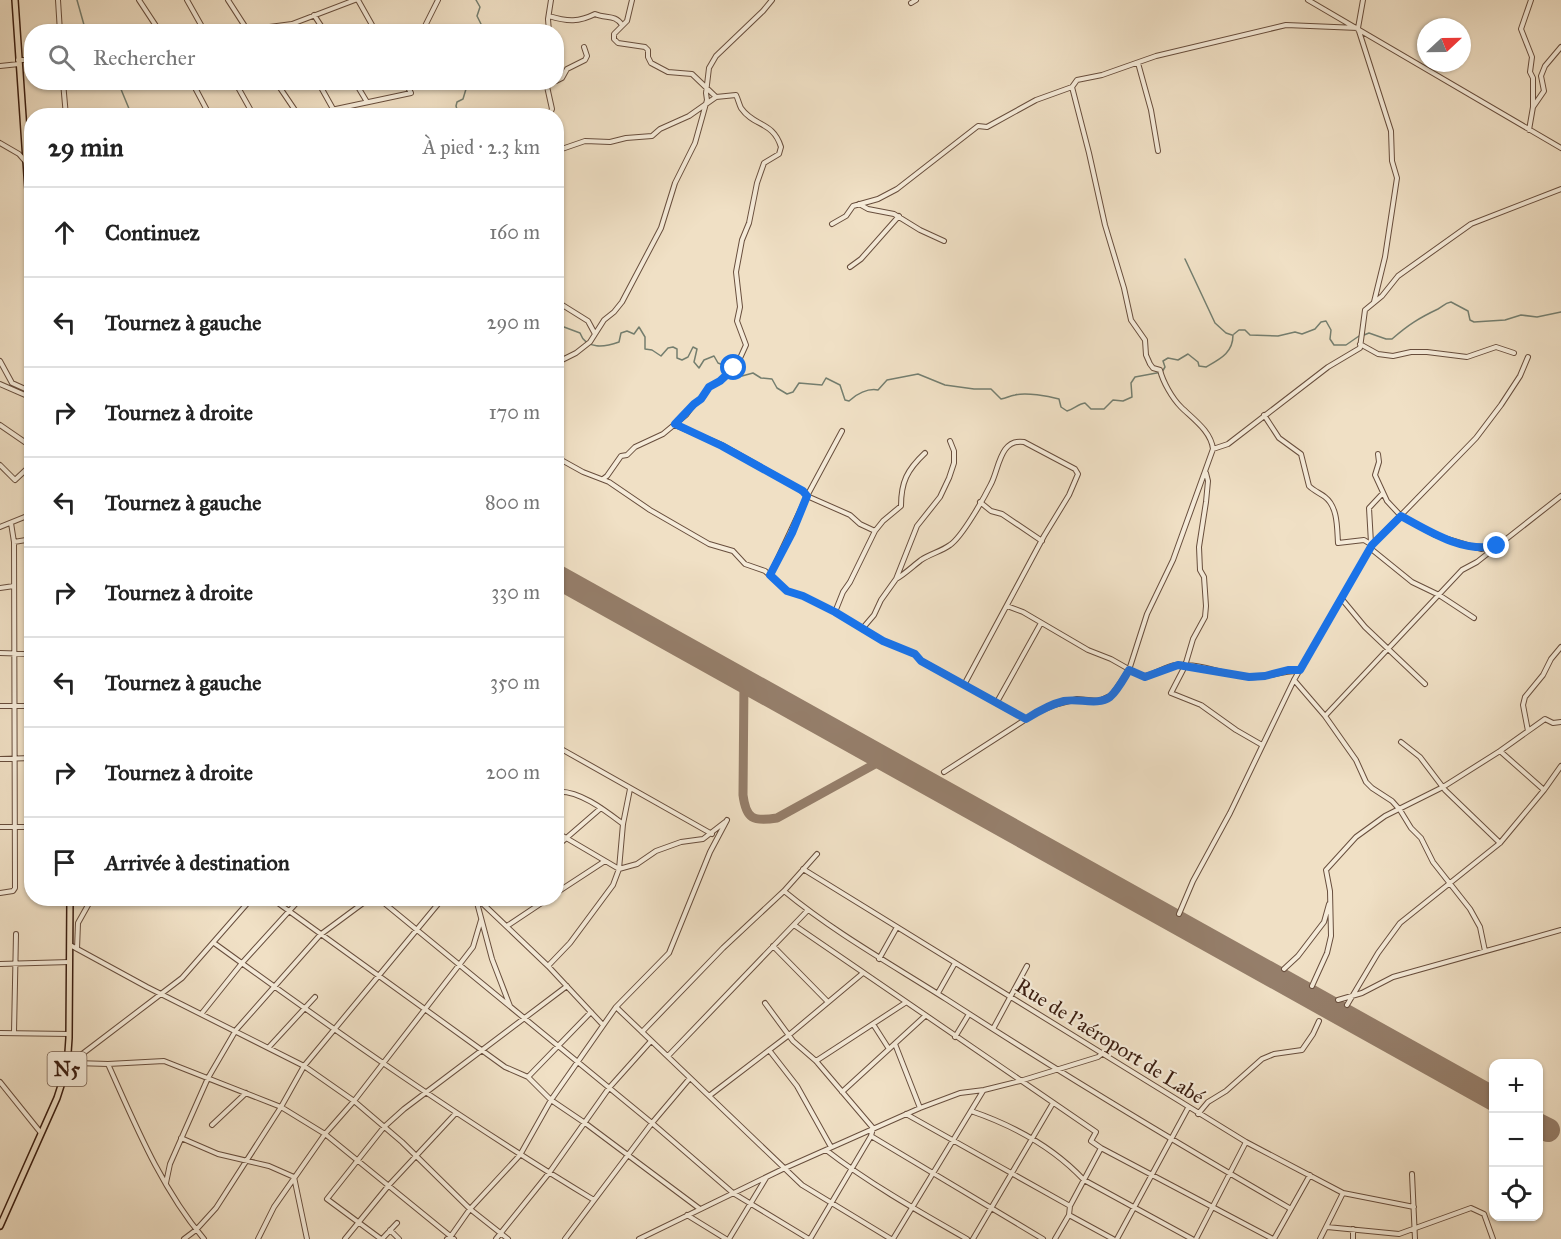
<!DOCTYPE html>
<html lang="fr">
<meta charset="utf-8">
<style>
:root{--surface:#fff;--page:#f6f6f6;--text:#222;--muted:#767676;--line:#e0e0e0}
body{margin:0;font-family:"IM FELL Great Primer",serif;background:var(--page);color:var(--text)}
.controls{position:absolute;right:18px;bottom:18px;display:grid;overflow:hidden;border-radius:12px;box-shadow:0 2px 4px #0004}
.controls button{width:54px;height:54px;display:grid;place-items:center;padding:0;border:0;border-bottom:2px solid var(--line);background:var(--surface);color:var(--text);font:30px sans-serif}
.compass{position:absolute;left:1417px;top:18px;width:54px;height:54px;border-radius:50%;background:var(--surface);box-shadow:0 2px 4px #0004;rotate:68deg}
.stop{position:absolute;width:18px;height:18px;margin:-14px;border:4px solid #1a73e8;border-radius:50%;background:#fff}
.stop.end{background:#1a73e8;border-color:#fff;box-shadow:0 2px 6px #0008}
.list{margin:0;padding:0;list-style:none}
h2{display:flex;justify-content:space-between;align-items:center;height:78px;margin:0;padding:0 24px;font-size:26px}
h2 small{font-size:20px;font-weight:400;color:var(--muted)}
.list li{display:grid;grid-template-columns:39px 1fr auto;gap:18px;align-items:center;box-sizing:border-box;height:90px;padding:0 24px;border-top:2px solid var(--line)}
.list b{display:block;font-size:22px;white-space:nowrap}
.list em{font-size:20px;font-style:normal;color:var(--muted)}
.icon{flex:none;width:33px;height:33px;fill:none;stroke:currentColor;stroke-width:2;stroke-linecap:round;stroke-linejoin:round}
.map{position:relative;flex:none;width:1561px;height:1239px;overflow:hidden}
.search{position:absolute;background:var(--surface);box-shadow:0 2px 4px #0004;left:24px;top:24px;width:540px;height:66px;display:flex;align-items:center;gap:15px;box-sizing:border-box;padding:0 21px;border-radius:24px;color:var(--muted);font-size:22px}
.panel{position:absolute;background:var(--surface);box-shadow:0 2px 4px #0004;left:24px;top:108px;width:540px;height:798px;border-radius:24px}
.map>svg:first-child{display:block}
.lines{fill:none;stroke-linecap:round;stroke-linejoin:round}
.stream{stroke:#747e6f;stroke-width:1.5}
.taxiway{stroke:#957e6a;stroke-width:9}
.runway{stroke:#957e6a;stroke-width:24}
.minor-casing{stroke:#684e3d;stroke-width:6}
.highway-casing{stroke:#3a1d10;stroke-width:8}
.minor{stroke:#f5ebd9;stroke-width:4}
.highway{stroke:#f0e0c5;stroke-width:5}
.route{stroke:#1a73e8;stroke-width:8}
.labels{text-anchor:middle;stroke-width:4.5;stroke-linejoin:round;paint-order:stroke}
.shield{fill:#f5ebd9;stroke:#725b4c;stroke-width:1.5}
.shield-label{font-size:20px;font-weight:bold;fill:#3a1d10}
.street-label{font-size:21px;fill:#3a1d10;stroke:#f5ebd9}
</style>
<div class="map">
<svg width="1561" height="1239" viewBox="0 0 1561 1239">
<rect width="100%" height="100%" fill="#f0e0c5"/>
<filter id="stains"><feTurbulence type="fractalNoise" baseFrequency=".00333" numOctaves="4"/><feColorMatrix values="0 0 0 0 .2 0 0 0 0 .09 0 0 0 0 .02 0 0 0 .5 -.17"/></filter>
<radialGradient id="worn" r=".72"><stop offset=".6" stop-color="#630" stop-opacity="0"/><stop offset="1" stop-color="#630" stop-opacity=".3"/></radialGradient>
<g class="lines">
<path class="stream" d="M77 0 86 32
M476 0 480 7 477 16 482 26 479 32
M118 82 132 116
M459 116 456 106 457 102 463 99 466 89V82
M1185 259 1215 323 1226 333 1232 335
M556 324 580 333C586 350 605 347 619 342L621 333 627 331 634 334 639 327 645 337V349L652 350 661 356 668 348 673 347 677 349V358L682 360 688 357 693 347 697 349 694 362 699 368 704 360 714 356 718 363 728 367 742 376 753 373 761 378 772 379 777 388 787 394 793 392 799 383 822 385 826 378 840 385 845 400 849 401C856 394 868 388 878 390L887 380 918 374 945 385 974 389H991L1001 399C1007 398 1009 396 1015 395 1026 392 1048 396 1059 399L1061 407 1067 411C1074 409 1078 404 1085 403L1091 409H1104L1113 400 1123 401 1132 397 1131 383 1135 377 1162 372 1165 367 1163 361 1168 358 1178 360 1188 354 1198 362 1199 366 1206 367C1220 359 1233 353 1233 335
M1234 334 1239 330H1245L1250 335 1278 336 1295 332 1302 334 1315 329 1321 322 1326 321 1331 330 1330 339 1334 345H1346L1359 336
M1364 335 1369 333 1386 339H1392C1408 325 1419 318 1438 309 1443 306 1445 303 1451 302L1468 311 1470 320 1474 322 1505 320 1521 315 1537 317 1561 312"/>
<path class="taxiway" d="M744 681 743 795C746 819 753 822 777 818L884 759"/>
<path class="runway" d="M556 576 1494 1099
M1538 1125 1548 1130"/>
<defs>
<path id="minor" d="M58 0 60 32
M139 0 160 32
M187 0 205 32
M228 0 248 31
M358 0 376 32
M1308 0 1561 148
M1363 0 1358 28 1391 131 1392 161 1397 178 1385 257 1374 302
M1531 0 1521 29 1532 57 1530 72 1533 78V107
M911 3 916 0
M314 15 325 32
M549 16C568 22 579 22 595 14 606 19 615 14 622 25
M284 26 287 32
M231 32 292 24 355 0
M422 32 438 0
M549 32 548 19 551 0
M18 60H32
M1138 63 1151 110 1158 151
M0 66 19 64
M556 81 562 78 567 69 585 60 587 56 584 47
M63 82 66 116
M192 82 210 116
M235 82 254 116
M276 82 299 116
M318 82 337 116
M355 82 367 102
M546 82 552 109 549 116
M303 116 411 93 405 82
M1529 130 1533 107 1544 91 1541 76 1545 66 1561 47
M0 143 19 154 32 169
M556 151 585 141 610 142 626 138 652 136 660 129 689 116 716 97
M859 204 868 209 894 214 920 230 944 241
M832 224 846 216 853 206 878 199 897 189 978 126 987 127 1036 100 1072 87
M850 267 861 259 899 216
M556 301 588 321 595 334
M1360 344 1378 354 1393 356 1411 352H1427L1467 357 1496 347 1514 353
M0 361 12 383 32 392
M556 363 576 353 590 342 604 320 614 312 622 302 661 228 675 183 695 143 707 100 706 93 709 68 716 56 763 11 772 0
M0 384 32 398
M1264 415 1279 438 1301 454 1309 486C1314 491 1320 493 1325 497 1338 507 1337 528 1338 543L1364 540 1372 545
M0 425 32 447
M675 425 722 445 798 488 807 496 850 515 860 524 875 531
M1213 449C1211 431 1193 419 1181 407 1172 398 1163 382 1160 370L1153 368 1150 364 1146 355 1145 340 1131 320 1124 288 1105 225 1089 153 1072 87 1077 80 1102 75 1156 56 1286 25 1358 28
M1378 454 1379 462 1375 475 1387 501 1401 516 1435 535 1481 549 1496 546
M556 457 583 472 609 482 650 510 709 544 733 551 745 564 765 571 787 591 803 596 835 612 883 641 915 654 922 661 1026 719
M0 465 15 480 32 464
M1206 473 1208 481 1206 502 1199 547 1200 570 1204 577 1206 606 1205 617 1193 639 1185 666 1171 693 1201 705 1236 730 1262 745
M603 479 607 476 621 456 627 455 635 447 663 434 686 415 694 404 703 397 709 387 720 381 736 367 746 345 737 321 740 307 736 272 742 240 749 223 757 183 764 163 779 154 781 147C773 121 754 127 741 108 739 104 738 99 736 95L716 97 692 74 668 72 651 63 648 57V50L645 47 618 43 614 39V34L627 21 632 0
M980 502 991 511 1002 514 1042 541
M11 523 14 542
M0 527 32 514
M1371 543 1369 508 1383 493
M1370 548 1412 582 1439 595 1474 618
M770 575 807 496 842 431
M896 579C905 574 913 566 921 560 930 554 942 551 950 545 962 537 984 498 991 484 999 469 1000 438 1024 442L1075 469 1078 474 1069 495 1044 536 964 685
M0 588 14 586
M1341 598 1365 627 1425 684
M1007 606 1023 612 1088 650 1111 659 1141 676C1153 677 1164 666 1176 665 1200 663 1225 675 1249 677 1266 679 1282 670 1299 671
M835 612 843 592 850 582 875 531 883 521 901 506C901 482 907 470 925 453
M862 629 874 615 881 600 896 579 917 526 940 497 949 478 954 463V451L950 441
M0 653 32 654
M1294 680 1325 716 1356 760 1366 782 1372 788 1392 801 1400 810 1411 828 1421 838 1433 862 1470 909 1480 927 1485 951
M997 702 1041 623
M0 706H32
M1325 716 1462 570 1477 562 1561 496
M1528 731 1523 705 1525 697 1543 675 1551 659 1561 647
M1401 742 1420 757 1445 790 1500 843
M556 746 712 834
M1500 751 1544 790
M0 759 32 758
M944 772 1034 714 1054 705 1077 699 1099 701 1112 695 1129 670 1147 614 1173 560 1213 449 1228 444 1328 367 1360 348 1365 310 1382 296 1398 276 1471 224 1561 189
M556 792C578 789 606 811 623 824
M0 827H32
M556 832 619 869 637 864 656 851 681 842 703 839 725 822
M556 847 601 808
M803 869 1246 1142 1343 1193 1414 1207
M784 891C835 933 891 964 946 999 1059 1072 1175 1142 1291 1209
M0 893 13 891 15 888 14 542 32 539
M556 893 605 861
M271 898 505 1067 528 1077 551 1100 585 1123 700 1209
M378 898 652 1123 733 1193 809 1239
M474 898 482 903 548 966 603 1025
M476 899 492 959 510 1006
M482 903 488 898
M1179 914 1193 881 1230 813 1294 680 1372 545 1476 438 1501 405 1520 376 1528 357
M794 925 1096 1132 1091 1141 1101 1148 1273 1239
M507 926 549 898
M214 943C338 1033 463 1121 594 1200
M70 945 147 987 304 1066 354 1101 402 1142 470 1209 508 1239
M773 946 828 1002
M77 949 78 923 92 898
M879 959 897 927
M0 964 70 962
M548 966 570 943 613 885 619 869 623 824 630 789
M1284 969 1298 956 1324 922 1329 904
M1312 986 1327 953 1331 936 1330 891 1326 870 1356 837 1385 816 1443 787 1500 751 1545 719 1553 723 1561 722
M938 993 955 963
M1338 1000 1362 993 1393 977 1561 930
M765 1003 793 1041 816 1061 873 1128 871 1136 810 1239
M1347 1005 1378 953 1400 923 1500 843 1544 790 1561 766
M616 1007 802 1185 891 1239
M202 1013 242 963 301 898
M873 1024 889 1049
M993 1029 1027 966
M14 1032 16 934
M642 1032 723 948 784 891 817 854
M0 1033 69 1034
M955 1037 969 1014
M895 1044 920 1108
M269 1047 315 997
M769 1050 797 1086 831 1147
M668 1056 808 910
M73 1061 182 978 252 898
M816 1061 905 1003
M108 1064 164 1061 281 1107 325 1134 454 1239
M67 1067 76 1063 108 1064C135 1124 161 1188 204 1239
M528 1077 591 1012
M0 1082 41 1133
M842 1092 925 1016
M709 1096 789 1035 863 973
M971 1111C1012 1125 1054 1148 1084 1180L1192 1239
M906 1114 1070 1206
M1198 1114 1208 1102 1226 1091 1262 1059 1274 1054 1302 1050 1313 1034 1319 1021
M212 1125 246 1093
M871 1136 1043 1239
M181 1138 218 1154 269 1166 294 1177 307 1239
M826 1150C870 1184 918 1211 967 1239
M1412 1174 1415 1239
M166 1183 170 1164 208 1078 236 1030 320 935 370 898
M687 1215 726 1239
M1069 1215 1113 1239
M1327 1227 1399 1234 1471 1208 1484 1214 1493 1239
M390 1230 399 1239
M184 1239 196 1230 216 1208 281 1107 304 1066 443 898
M258 1239 274 1207 325 1134 354 1101 473 947 481 920
M345 1239 389 1185 456 1113
M381 1239 327 1199 384 1127 404 1109 567 986
M382 1239 397 1223
M447 1239 451 1236 470 1209 520 1155 551 1100 616 1007 669 953 710 852 727 820
M496 1239 549 1173 609 1088 651 1041
M565 1239 652 1123 690 1078
M639 1239 785 1168 920 1108 960 1093 984 1090 1020 1081 1098 1057 1103 1053
M729 1239 766 1178
M893 1239 983 1091
M973 1239 1053 1103
M1055 1239 1069 1215 1070 1206 1101 1148
M1117 1239 1188 1108
M1196 1239 1246 1142
M1274 1239 1310 1175
M1320 1239 1343 1193
M1353 1239V1229"/>
<path id="highway" d="M15 0 32 248
M0 1226 57 1098 67 1067 69 1038 70 898"/>
</defs>
<use href="#minor" class="minor-casing"/>
<use href="#highway" class="highway-casing"/>
<use href="#minor" class="minor"/>
<use href="#highway" class="highway"/>
</g>
<g class="lines">
<path class="route" d="M734 368 720 381 709 387 701 399 694 404 675 424 722 446 803 491 807 496 792 533 770 575 787 591 803 596 835 612 883 641 915 654 921 661 1026 719C1037 712 1051 704 1064 701 1078 698 1098 706 1110 697 1118 690 1124 678 1129 670L1145 677 1178 665 1249 677 1265 676 1288 670H1300L1372 545 1401 516C1430 532 1463 553 1497 546"/>
</g>
<g class="labels">
<rect class="shield" x="47.5" y="1052" width="39" height="34" rx="4.5"/>
<g class="shield-label">
<text x="67" y="1076">N5</text>
</g>
<g class="street-label">
<text transform="translate(1110 1041) rotate(32)" y="7">Rue de l'aéroport de Labé</text>
</g>
</g>
<rect width="100%" height="100%" filter="url(#stains)"/>
<rect width="100%" height="100%" fill="url(#worn)"/>
</svg>
<div class="controls">
<button>+</button>
<button>−</button>
<button><svg class="icon" aria-label="locate" viewBox="0 0 24 24"><circle cx="12" cy="12" r="6"/><path d="M12 2v4M12 18v4M2 12h4M18 12h4"/></svg></button>
</div>
<svg class="compass" viewBox="-18 -18 36 36"><path d="M0-13l5 13h-10z" fill="#e53935"/><path d="M0 13l5-13h-10z" fill="#767676"/></svg>
<div class="stop" style="left:734px;top:368px"></div>
<div class="stop end" style="left:1497px;top:546px"></div>
<div class="search"><svg class="icon" aria-label="search" viewBox="0 0 24 24"><circle cx="10" cy="10" r="6"/><path d="M15 15l6 6"/></svg>Rechercher</div>
<section class="panel">
<h2>29 min<small>À pied · 2.3 km</small></h2>
<ul class="list">
<li><svg class="icon" aria-label="ahead" viewBox="0 0 24 24"><path d="M12 20V5M6 11l6-6 6 6"/></svg><div><b>Continuez</b></div><em>160 m</em></li>
<li><svg class="icon" aria-label="left" viewBox="0 0 24 24"><path d="M17 20v-9H6M10 6l-5 5 5 5"/></svg><div><b>Tournez à gauche</b></div><em>290 m</em></li>
<li><svg class="icon" aria-label="right" viewBox="0 0 24 24"><path d="M7 20v-9h11M14 6l5 5-5 5"/></svg><div><b>Tournez à droite</b></div><em>170 m</em></li>
<li><svg class="icon" aria-label="left" viewBox="0 0 24 24"><path d="M17 20v-9H6M10 6l-5 5 5 5"/></svg><div><b>Tournez à gauche</b></div><em>800 m</em></li>
<li><svg class="icon" aria-label="right" viewBox="0 0 24 24"><path d="M7 20v-9h11M14 6l5 5-5 5"/></svg><div><b>Tournez à droite</b></div><em>330 m</em></li>
<li><svg class="icon" aria-label="left" viewBox="0 0 24 24"><path d="M17 20v-9H6M10 6l-5 5 5 5"/></svg><div><b>Tournez à gauche</b></div><em>350 m</em></li>
<li><svg class="icon" aria-label="right" viewBox="0 0 24 24"><path d="M7 20v-9h11M14 6l5 5-5 5"/></svg><div><b>Tournez à droite</b></div><em>200 m</em></li>
<li><svg class="icon" aria-label="arrive" viewBox="0 0 24 24"><path d="M6 21V4h12l-3 4 3 4H6"/></svg><div><b>Arrivée à destination</b></div></li>
</ul>
</section>
</div>
